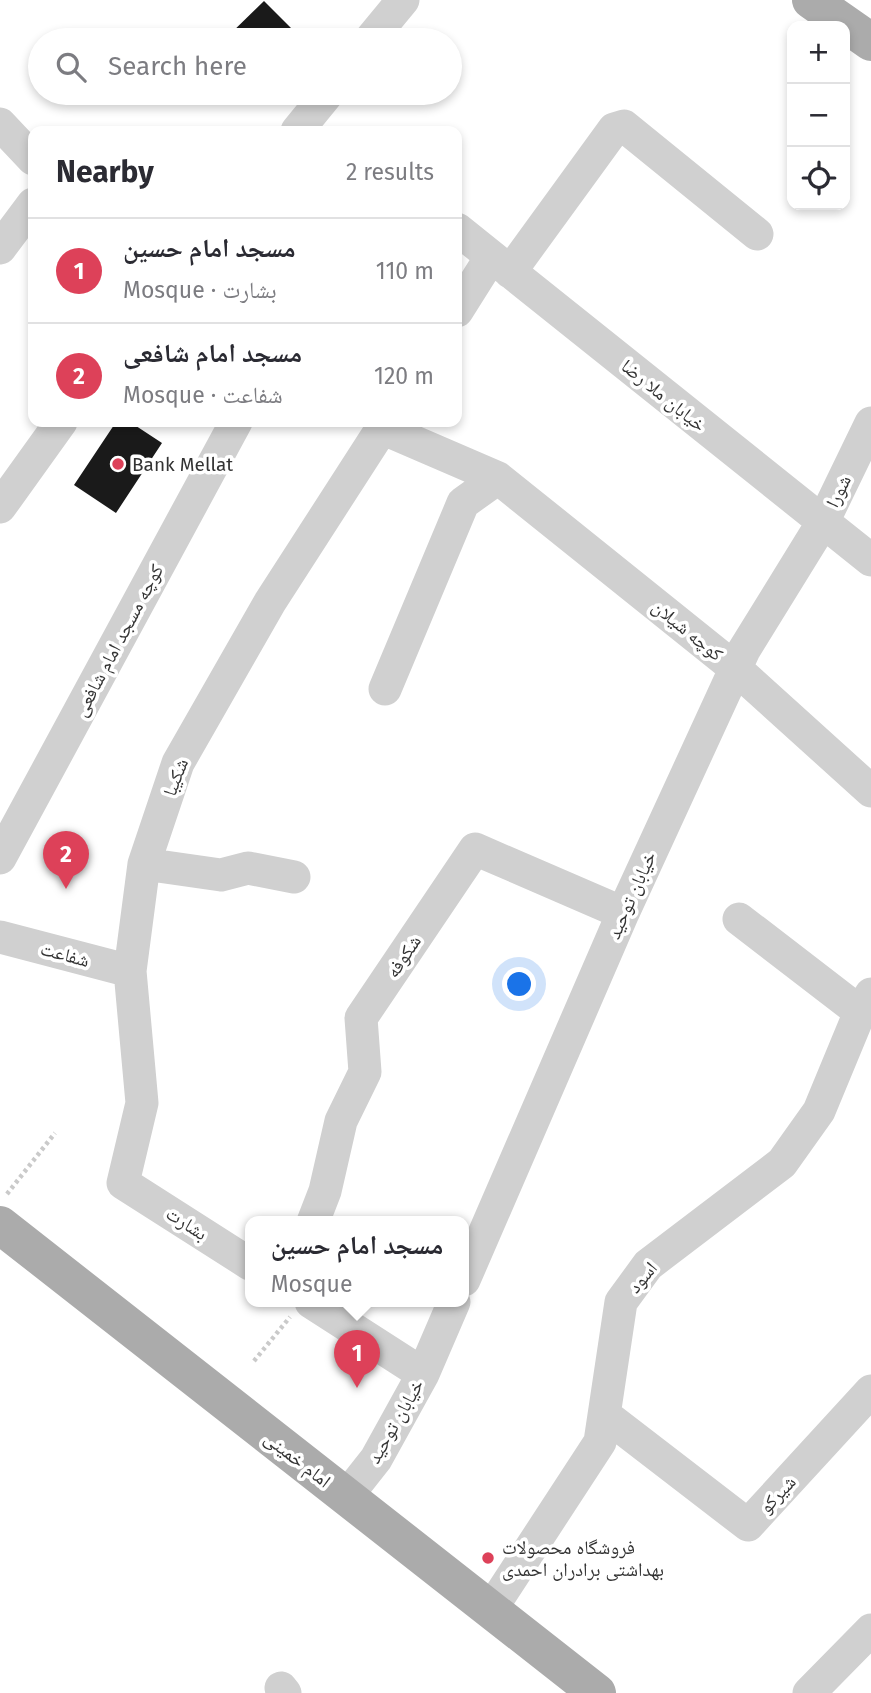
<!DOCTYPE html>
<meta charset="utf-8">
<style>
:root{--surface:#fff;--page:#f2f2f3;--text:#2b2b33;--muted:#7c7c81;--line:#e1e1e2;--accent:#dd4159}
body{margin:0;font-family:"Fira Sans","Noto Naskh Arabic",sans-serif;background:var(--page);color:var(--text)}
.controls{position:absolute;right:21px;top:21px;display:grid;overflow:hidden;border-radius:14px;box-shadow:0 4px 10px #0003}
.controls button{width:63px;height:63px;display:grid;place-items:center;padding:0;border:0;border-bottom:2px solid var(--line);background:var(--surface);color:var(--text);font:35px sans-serif}
.you{position:absolute;left:520px;top:985px;width:24px;height:24px;margin:-18px;border:5px solid #fff;border-radius:50%;background:#1a73e8;box-shadow:0 0 0 10px #1a73e833}
.badge{display:grid;place-items:center;width:46px;height:46px;border-radius:50%;background:var(--accent);color:#fff;font-size:23px;font-weight:700}
.pin{position:absolute;translate:-50% -58px;filter:drop-shadow(0 2px 4px #0008)}
.pin::after{content:'';position:absolute;top:37px;width:24px;height:21px;background:inherit;clip-path:polygon(0 0,100% 0,50% 100%)}
.popup{position:absolute;left:245px;top:1216px;width:224px;height:91px;box-sizing:border-box;display:grid;place-content:center;border-radius:14px;background:var(--surface);filter:drop-shadow(0 2px 5px #0005);font-size:23px;white-space:nowrap;color:var(--muted)}
.popup b{font-size:26px;color:var(--text)}
.popup::after{content:'';position:absolute;left:50%;top:100%;margin-left:-14px;border:14px solid transparent;border-top-color:var(--surface)}
.list{margin:0;padding:0;list-style:none}
h2{display:flex;justify-content:space-between;align-items:center;height:91px;margin:0;padding:0 28px;font-size:30px}
h2 small{font-size:23px;font-weight:400;color:var(--muted)}
.list li{display:grid;grid-template-columns:46px 1fr auto;gap:21px;align-items:center;box-sizing:border-box;height:105px;padding:0 28px;border-top:2px solid var(--line)}
.list b{display:block;font-size:26px;white-space:nowrap}
.list p{margin:0;font-size:23px;white-space:nowrap;color:var(--muted)}
.list em{font-size:23px;font-style:normal;color:var(--muted)}
.icon{flex:none;width:38px;height:38px;fill:none;stroke:currentColor;stroke-width:2;stroke-linecap:round;stroke-linejoin:round}
.map{position:relative;flex:none;width:871px;height:1693px;overflow:hidden}
.search{position:absolute;background:var(--surface);box-shadow:0 4px 10px #0003;left:28px;top:28px;width:434px;height:77px;display:flex;align-items:center;gap:18px;box-sizing:border-box;padding:0 24px;border-radius:38px;color:var(--muted);font-size:26px}
.panel{position:absolute;background:var(--surface);box-shadow:0 4px 10px #0003;left:28px;top:126px;width:434px;height:301px;border-radius:14px}
.map>svg:first-child{display:block}
.building{fill:#1a1a1a}
.lines{fill:none;stroke-linecap:round;stroke-linejoin:round}
.path{stroke:#cacaca;stroke-width:4.5;stroke-dasharray:3.5 3.5;stroke-linecap:butt}
.minor{stroke:#d0d0d0;stroke-width:33}
.major{stroke:#ababab;stroke-width:38}
.poi-dot{fill:#dd4159;stroke:#fff;stroke-width:2.5}
.labels{text-anchor:middle;stroke-width:7;stroke-linejoin:round;paint-order:stroke}
.street-label{font-size:19px;fill:#333;stroke:#fff}
.poi-label{font-size:19px;fill:#333;stroke:#fff;text-anchor:start}
</style>
<div class="map">
<svg width="871" height="1693" viewBox="0 0 871 1693">
<rect width="100%" height="100%" fill="#fff"/>
<path class="building" d="M264 1 303 40H224Z
M253 93H272L262 102Z
M116 422H130L162 443 116 513 74 485Z"/>
<g class="lines">
<path class="path" d="M7 1194 55 1133
M254 1361 290 1317"/>
<path class="minor" d="M370 40 403 0
M0 124 33 159
M297 131 328 93
M457 229 871 560
M0 248 33 204
M510 272 614 129 624 126 757 234
M457 311 491 257
M382 428 498 478 736 669 871 791
M0 507 61 422
M385 689 463 503 498 478
M0 858 236 422
M144 864 221 875 248 868 294 877
M739 919 860 1012
M0 937 130 971
M313 1222 325 1191 341 1121 365 1072 361 1018 475 849 623 913
M250 1264 123 1183 142 1103 130 971 144 864 178 763 270 602 386 422
M464 1280 623 913 744 650 823 522 871 423
M311 1302 423 1374
M605 1415 748 1525 871 1391
M346 1497 376 1459 423 1374 454 1302
M491 1609 600 1442 621 1302 648 1265 782 1163 819 1111 860 1012 871 994
M281 1688 285 1693
M809 1693 871 1630"/>
<path class="major" d="M811 0 871 42
M0 1225 597 1693"/>
</g>
<g class="poi-dot">
<circle cx="118" cy="464" r="7"/>
<circle cx="488" cy="1558" r="7"/>
</g>
<g class="labels">
<g class="street-label">
<text transform="translate(664 395) rotate(39)" y="7">خیابان ملا رضا</text>
<text transform="translate(838 491) rotate(-64)" y="7">شورا</text>
<text transform="translate(688 630) rotate(39)" y="7">کوچه شیلان</text>
<text transform="translate(118 640) rotate(-62)" y="7">کوچه مسجد امام شافعی</text>
<text transform="translate(175 777) rotate(-69)" y="7">شکیبا</text>
<text transform="translate(631 895) rotate(-66)" y="7">خیابان توحید</text>
<text transform="translate(65 954) rotate(15)" y="7">شفاعت</text>
<text transform="translate(403 956) rotate(-56)" y="7">شکوفه</text>
<text transform="translate(187 1223) rotate(33)" y="7">بشارت</text>
<text transform="translate(642 1277) rotate(-50)" y="7">اسود</text>
<text transform="translate(395 1421) rotate(-60)" y="7">خیابان توحید</text>
<text transform="translate(298 1459) rotate(38)" y="7">امام خمینی</text>
<text transform="translate(777 1494) rotate(-47)" y="7">شیرکو</text>
</g>
<g class="poi-label">
<text x="132" y="471">Bank Mellat</text>
<text x="502" y="1554">فروشگاه محصولات<tspan x="502" dy="22">بهداشتی برادران احمدی</tspan></text>
</g>
</g>
</svg>
<div class="controls">
<button>+</button>
<button>−</button>
<button><svg class="icon" aria-label="locate" viewBox="0 0 24 24"><circle cx="12" cy="12" r="6"/><path d="M12 2v4M12 18v4M2 12h4M18 12h4"/></svg></button>
</div>
<div class="you"></div>
<div class="pin badge" style="left:357px;top:1388px">1</div>
<div class="popup"><b>مسجد امام حسین</b>Mosque</div>
<div class="pin badge" style="left:66px;top:889px">2</div>
<div class="search"><svg class="icon" aria-label="search" viewBox="0 0 24 24"><circle cx="10" cy="10" r="6"/><path d="M15 15l6 6"/></svg>Search here</div>
<section class="panel">
<h2>Nearby<small>2 results</small></h2>
<ul class="list">
<li><span class="badge">1</span><div><b>مسجد امام حسین</b><p>Mosque · بشارت</p></div><em>110 m</em></li>
<li><span class="badge">2</span><div><b>مسجد امام شافعی</b><p>Mosque · شفاعت</p></div><em>120 m</em></li>
</ul>
</section>
</div>
